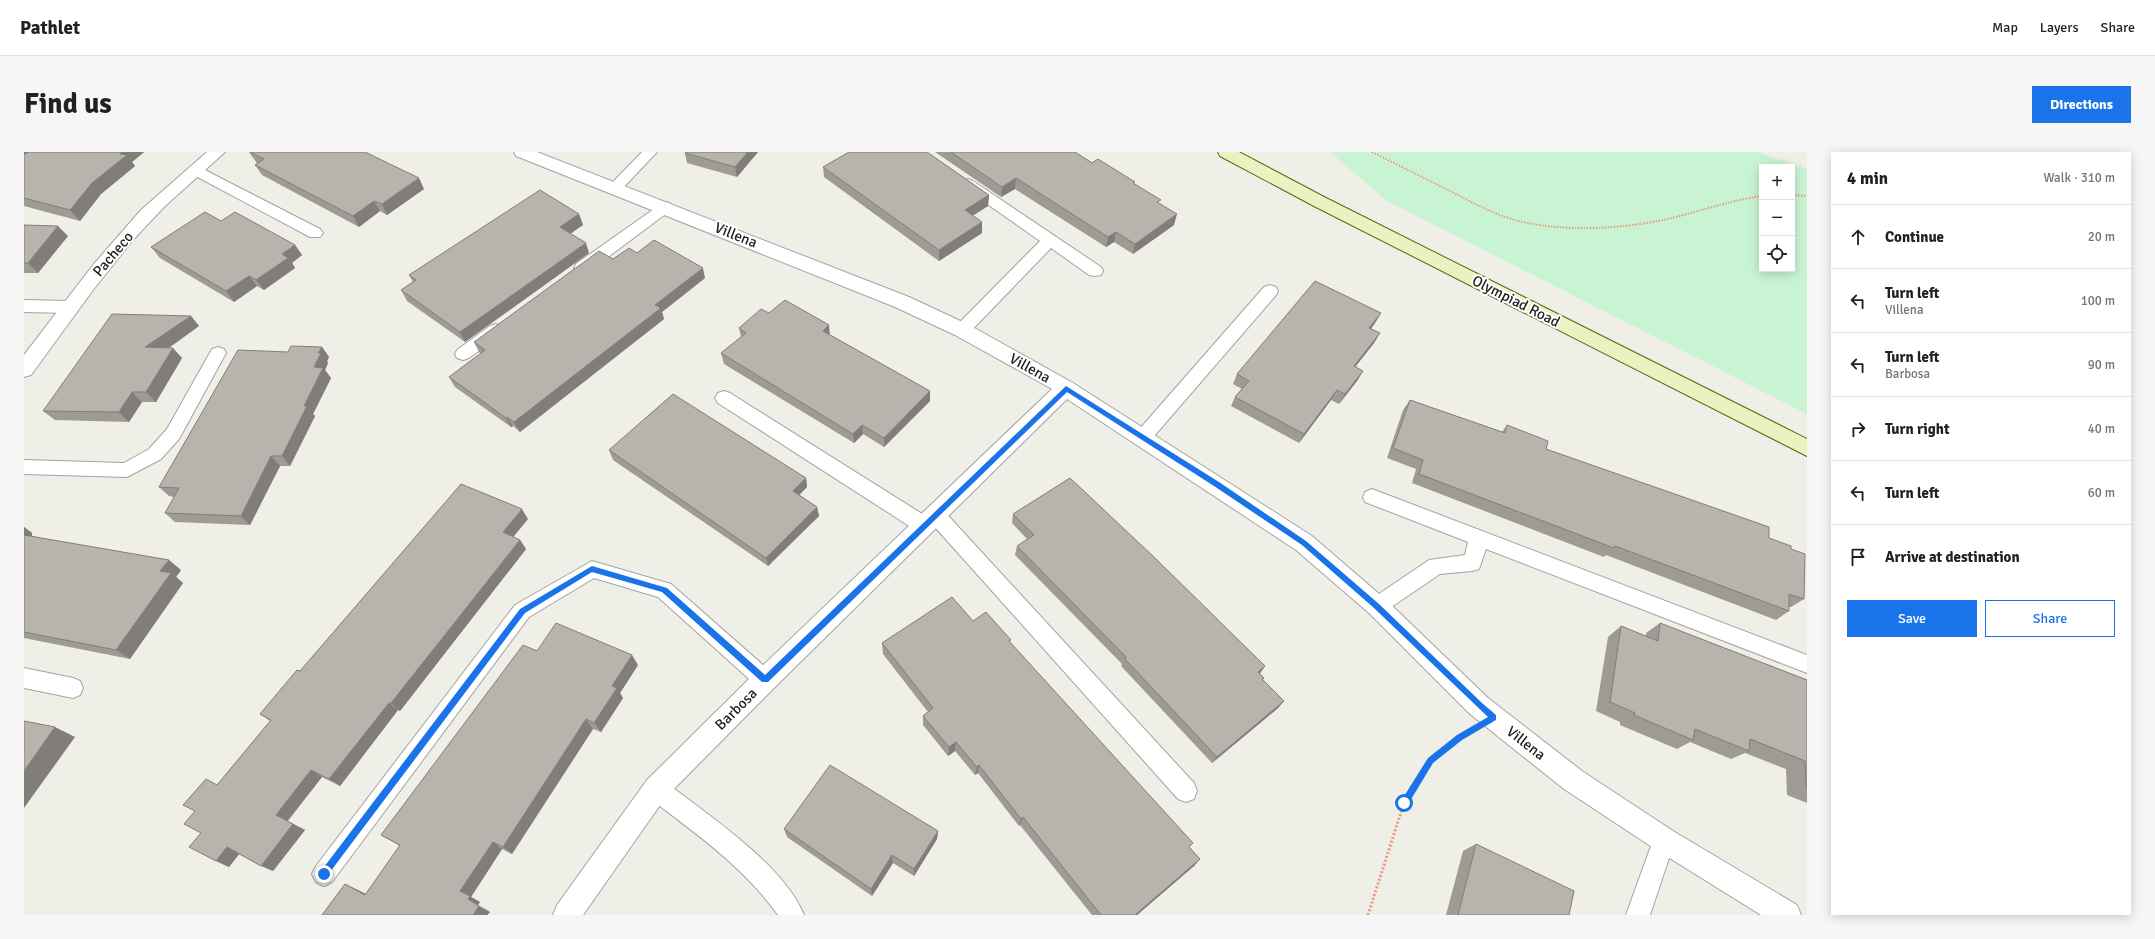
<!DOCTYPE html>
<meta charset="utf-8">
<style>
:root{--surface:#fff;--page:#f6f6f6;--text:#202124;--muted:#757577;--line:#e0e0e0;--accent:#1a73e8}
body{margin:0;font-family:Signika,sans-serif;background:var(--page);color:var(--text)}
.controls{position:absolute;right:12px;top:12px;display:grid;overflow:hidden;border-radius:0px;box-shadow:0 2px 10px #0003}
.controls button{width:36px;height:36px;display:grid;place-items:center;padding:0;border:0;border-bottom:1px solid var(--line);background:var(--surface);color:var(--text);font:20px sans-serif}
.stop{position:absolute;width:12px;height:12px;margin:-9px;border:3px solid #1a73e8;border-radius:50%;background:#fff}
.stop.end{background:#1a73e8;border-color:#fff;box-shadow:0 1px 4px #0008}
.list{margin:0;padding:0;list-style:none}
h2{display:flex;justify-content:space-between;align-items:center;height:52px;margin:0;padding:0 16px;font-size:17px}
h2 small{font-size:13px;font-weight:400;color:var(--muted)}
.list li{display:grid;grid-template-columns:26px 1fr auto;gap:12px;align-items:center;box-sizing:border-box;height:64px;padding:0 16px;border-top:1px solid var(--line)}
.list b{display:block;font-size:15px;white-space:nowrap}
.list p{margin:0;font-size:13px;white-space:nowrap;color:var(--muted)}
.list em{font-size:13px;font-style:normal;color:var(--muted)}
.actions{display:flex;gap:8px;padding:12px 16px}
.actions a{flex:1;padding:9px 0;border:1px solid var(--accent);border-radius:0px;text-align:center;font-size:14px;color:var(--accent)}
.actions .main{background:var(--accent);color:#fff}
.icon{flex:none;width:22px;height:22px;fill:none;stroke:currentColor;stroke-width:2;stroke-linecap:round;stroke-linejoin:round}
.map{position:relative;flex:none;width:1783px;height:763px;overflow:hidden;border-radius:0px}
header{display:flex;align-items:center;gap:24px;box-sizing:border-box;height:56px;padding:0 20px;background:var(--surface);border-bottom:1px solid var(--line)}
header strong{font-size:19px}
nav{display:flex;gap:22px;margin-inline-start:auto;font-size:14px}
.intro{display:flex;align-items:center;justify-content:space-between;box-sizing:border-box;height:96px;padding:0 24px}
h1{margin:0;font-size:28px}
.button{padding:10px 18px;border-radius:0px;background:var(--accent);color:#fff;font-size:14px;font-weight:700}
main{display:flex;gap:24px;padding:0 24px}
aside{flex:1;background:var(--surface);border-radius:0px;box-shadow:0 2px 10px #0003}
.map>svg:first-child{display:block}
.park{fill:#c9f4d4;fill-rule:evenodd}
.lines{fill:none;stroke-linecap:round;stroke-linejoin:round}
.service-casing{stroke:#a3a3a3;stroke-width:2}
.minor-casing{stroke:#a3a3a3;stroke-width:2}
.secondary-casing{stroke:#536b12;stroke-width:2}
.path-far1{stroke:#ea9a7d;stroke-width:2;stroke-dasharray:1.5 1.5;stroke-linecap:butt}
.path{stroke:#ea9a7d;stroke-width:3;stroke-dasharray:2 2;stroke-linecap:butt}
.service{fill:#fff;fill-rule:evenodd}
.minor{fill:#fff;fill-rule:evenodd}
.secondary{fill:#e8f3c1;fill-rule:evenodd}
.wall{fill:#9e9b95}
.shaded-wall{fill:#817e79}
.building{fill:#b8b4ad;stroke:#817e79}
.route{fill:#1a73e8}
.labels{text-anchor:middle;stroke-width:4;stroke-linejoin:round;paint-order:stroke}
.street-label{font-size:15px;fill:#1f1f1f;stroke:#fff}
</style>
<header>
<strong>Pathlet</strong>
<nav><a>Map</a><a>Layers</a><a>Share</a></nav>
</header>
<div class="intro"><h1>Find us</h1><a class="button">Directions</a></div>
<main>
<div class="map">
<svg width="1783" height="763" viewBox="0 0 1783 763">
<rect width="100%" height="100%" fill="#efeee7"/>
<path class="park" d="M1312 0H1733L1783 17V262L1363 49 1307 1ZM1738 15H1768V117H1738Z"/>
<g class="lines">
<defs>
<path id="service" d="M618 0H633L597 38H587L585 35 587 32Z
M171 13 296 77 299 81 296 85H286L166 21 164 18 166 15Z
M944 27 949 29 1077 115 1079 119 1077 123 1071 124 1065 123 1027 96 944 182 938 184 932 182 930 178 932 174 1016 89 939 35 937 32 939 29Z
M642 50 647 52 649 55 647 58 564 120 558 121 552 120 550 116 552 112 637 52Z
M1246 133 1252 135 1254 139 1252 143 1125 290 1119 292 1113 290 1110 285 1113 280 1240 135Z
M0 148 45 149 51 151 53 155 51 159 45 161 0 160Z
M472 172 478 174 480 178 478 182 445 206 439 208 433 206 431 202 433 198 466 174Z
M194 195 200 197 202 201 155 287 137 307 103 325 0 322V308L100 311 125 297 143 277 188 197Z
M700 239 706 241 903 365 902 362 904 357 911 354 918 357 1170 631 1173 639 1170 647 1162 650 1154 647 909 373 907 379 900 381 893 379 694 251 691 246 694 241Z
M1348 337 1783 503V521L1462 397 1455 417 1448 419 1416 422 1360 460 1353 463 1346 460 1343 454 1346 448 1405 408 1441 403 1444 390 1341 350 1339 345 1341 340Z
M568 409 647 432 748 521 751 528 748 535 741 538 734 535 634 445 570 426 505 465 308 730 300 734 292 730 288 722 292 714 491 453Z
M0 516 49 526 56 529 59 536 56 543 49 546 0 536Z
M632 626 640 629C684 663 759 712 780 763H754C719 714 671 681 624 645L621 637 624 629Z
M1640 677 1648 680 1651 688 1626 763H1602L1632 680Z"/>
<path id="minor" d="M183 0H201L140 55 108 89 69 138 7 223 0 225V203L69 113 117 58Z
M490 0H513L885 145 945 173 1049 231 1288 384 1361 447 1464 546 1558 619 1649 679 1773 753 1777 763H1737L1631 697 1540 637 1446 562 1345 461 1272 398 1043 247 750 536 641 646 559 763H529L533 753 623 628 732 520 1028 237 931 183 871 155 492 4Z"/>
<path id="secondary" d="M1194 0H1215L1302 46 1783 287V304L1290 54 1196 4Z"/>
</defs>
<use href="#service" class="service-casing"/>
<use href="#minor" class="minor-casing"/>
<use href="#secondary" class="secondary-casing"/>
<path class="path-far1" d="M1348 0C1376 14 1404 28 1432 42 1453 53 1476 65 1499 70 1539 79 1583 77 1623 71 1662 65 1699 49 1738 44
M1768 43 1783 44"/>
<path class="path" d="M1344 763 1380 651 1406 609 1441 582"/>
<use href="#service" class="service"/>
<use href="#minor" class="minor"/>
<use href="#secondary" class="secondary"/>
</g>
<path class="wall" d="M0 0H120L108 10 111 14 77 42 56 69 0 54Z
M225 0 400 37 363 63 356 59 335 75 238 23 231 13 233 11 232 10Z
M662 0H734L713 25 663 11 661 1Z
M911 0H1051L1136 52 1150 73 1109 102 1090 90 1082 95 991 37 977 45Z
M799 15 965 43 964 54 948 64 958 81 915 109 800 25Z
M555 62 559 73 546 82 565 101 441 190 383 149 377 138 389 130 385 123Z
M197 69 271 93 278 103 268 111 271 116 240 138 233 134 210 150 136 106 127 95Z
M0 73 44 84 14 121H0Z
M613 101 681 126 638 160 640 167 496 280 489 274 487 275 431 235 425 225 457 202 455 200 450 190Z
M745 161 806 183 906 239V249L860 295 839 282 830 291 700 212 697 201 717 185 715 176Z
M1357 161 1351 171 1347 177 1356 181 1350 191 1331 215 1339 219 1333 229 1315 252 1307 248 1275 291 1207 254 1211 245 1218 237 1209 232 1213 222Z
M167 164 175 174 144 196 158 206 132 250H118L105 270 31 268 19 259Z
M298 195 305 205 303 209 304 211 301 218 307 226 289 262 291 264 266 314H256L226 373 151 370 141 361 150 345 145 344 135 335 264 200Z
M1386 248 1478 280 1483 273 1522 297 1745 386 1767 397 1780 447 1767 455H1765V459L1752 468 1582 403 1580 405 1388 331 1392 317 1363 306 1379 258Z
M585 298 782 326 783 335 775 343 793 355 795 364 744 414 589 308Z
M989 362 1241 514 1236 522 1240 526 1238 528 1260 549 1254 556 1188 611 1097 514 1098 512 991 403 993 394 1003 387 988 371Z
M504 367 489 385 496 388 502 397 376 559 374 558 316 634 298 625 264 669 281 678 249 719 215 702 205 715 192 709 177 681 193 633 246 569 236 562 276 519Z
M0 375 8 381V384L157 418 152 425 159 431 106 507 0 486Z
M949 469 986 490 1176 707 1170 714 1113 763H1068L996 673 995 674 954 621 951 623 931 599 924 604 899 573V564L904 560 859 502 858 491Z
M1636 471 1783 528V651L1763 643 1762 617 1721 601 1707 607 1666 590 1653 597 1596 573V570L1572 559 1584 485 1597 474 1622 484V481Z
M513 499 614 513 596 541 599 546 577 580 569 577 488 702 478 697 447 745 456 750 454 753 466 760 463 763H298L321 732 342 742 376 694 357 683Z
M760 677 914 679 913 687 890 724 869 711 848 744 763 685Z
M1452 692 1545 763H1422L1439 699Z"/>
<path class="shaded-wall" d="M0 0H6L0 5Z
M98 0H120L108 10 111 14 77 42 56 69 46 58 68 31Z
M724 0H734L713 25 711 15Z
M395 26 400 37 363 63 358 52Z
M992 26 991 37 977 45 978 35Z
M965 43 964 54 940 69 941 58Z
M350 49 356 59 335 75 329 64Z
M555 62 559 73 540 86 536 75Z
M1153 62 1150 73 1109 102 1111 92Z
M958 70V81L915 109V98Z
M34 74 44 84 14 121 4 111Z
M1092 80 1090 90 1082 95 1084 85Z
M562 91 565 101 441 190 436 180Z
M271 93 278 103 268 111 271 116 240 138 232 128 258 102Z
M679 116 681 126 638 160 640 167 496 280 490 270 631 153Z
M225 124 233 134 210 150 202 139Z
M1357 161 1351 171 1339 186 1345 176Z
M167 164 175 174 131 206 121 195Z
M805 173 806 184 799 179Z
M1356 181 1350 191 1324 224 1330 214Z
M298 195 305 205 303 209 304 211 301 218 307 226 289 262 291 264 266 314 258 304 280 254 290 215 294 201Z
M149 196 158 206 132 250 122 240Z
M1339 219 1333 229 1315 252 1321 242Z
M1313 238 1307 248 1275 291 1280 282Z
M906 239V249L860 295V286Z
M108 240 118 250 105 270 95 260Z
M483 265 489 274 487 275 482 266Z
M838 273 839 282 830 291 829 282Z
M247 304 256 314 226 373 217 364Z
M782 326 783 335 770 348 769 339Z
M793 355 795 364 744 414 742 406Z
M498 357 504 367 485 390 479 380Z
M0 375 8 381 7 392 0 386Z
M496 388 502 397 376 559 367 551Z
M145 408 157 418 152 425 159 431 106 507 92 498 136 419Z
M608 503 614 513 596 541 599 546 577 580 570 571 588 534Z
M1241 514 1235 522 1234 520Z
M1260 549 1254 556 1188 611 1193 605Z
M365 551 374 558 316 634 305 627Z
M562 567 569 577 488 702 479 695Z
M31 575 51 585 0 656V619Z
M932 590 931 599 924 604 925 595Z
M955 613 954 621 951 623 953 615Z
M287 618 298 625 263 669 252 663Z
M999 665 996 673 995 674 997 667Z
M269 672 281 678 249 719 237 714Z
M914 679 913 687 890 724V717Z
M469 690 478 697 447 745 456 750 454 753 444 747 436 739Z
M203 695 216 701 205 715 192 709Z
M868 703 869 711 848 744 847 737Z
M1176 707 1170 714 1113 763H1111Z
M321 732 334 738 354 749 341 743Z
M455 754 466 760 463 763H449Z"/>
<path class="building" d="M4 0H98L96 2 103 3 68 31 46 58 0 46V3Z
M226 0H341L395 26 358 52 350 49 329 64 231 13 240 7Z
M662 0H724L711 15 661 1Z
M825 0H903L965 43 941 58 958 70 915 98 799 15Z
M927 0H1051L1068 11 1074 7 1111 30 1109 31 1137 48 1133 50 1153 62 1111 92 1092 80 1084 85 992 26 978 35Z
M516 38 555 62 536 75 562 91 436 180 377 138 392 128 385 123Z
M181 60 197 69 211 60 271 93 258 102 264 106 232 128 225 124 202 139 127 95Z
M0 73 34 74 4 111H0Z
M630 88 679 116 631 153 637 156 490 270 483 265 482 266 425 225 461 198 450 190 575 99 589 107 605 96 613 101Z
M1291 129 1357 161 1345 176 1356 181 1330 214 1339 219 1321 242 1313 238 1280 282 1211 245 1225 229 1213 222Z
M761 148 805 173 799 179 906 239 860 286 838 273 829 282 697 201 722 181 715 176 737 157 745 161Z
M88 162 167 164 121 195 149 196 122 240H108L95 260 19 259Z
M267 194 298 195 294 201H297L290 215 299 216 280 254H283L258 304H247L217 364 141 361 155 336 135 335 214 198 264 200Z
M649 242 782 326 769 339 793 355 742 406 585 298Z
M1386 248 1481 281 1483 273 1524 289 1522 297 1745 375V386L1767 394V397L1781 402 1780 447 1765 442V459L1591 394 1590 396 1395 322 1399 308 1369 296Z
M1046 326 1131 406 1241 514 1234 520 1240 526 1238 527 1260 549 1193 605 1101 507 1102 505 993 394 1010 383 989 362Z
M437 332 498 357 479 380 496 388 367 551H365L305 627 287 618 252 663 269 672 237 714 203 695 192 709 165 695 177 681 160 672 171 659 159 653 182 627 193 633 247 568 236 562 273 518 276 519Z
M0 383 145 408 136 419 147 421 92 498 0 480Z
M928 445 949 469 962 460 987 488 985 489 1169 691 1165 695 1176 707 1111 763H1077L999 665 997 667 955 613 953 615 932 590 925 595 899 564 909 556 858 491Z
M532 471 608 503 588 534 593 536 570 571 562 567 479 695 469 690 436 739 446 744 444 747 455 754 449 763H298L321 732 341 743 376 693 357 683 499 493 513 499Z
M1636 471 1783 528V635H1782L1781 609 1726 587 1725 599 1671 577 1669 588 1610 563 1611 561 1586 550 1597 474 1634 489Z
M0 569 31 575 0 619Z
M806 613 914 679 890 717 868 703 847 737 760 677Z
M1452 692 1550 739 1545 763H1434Z"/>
<path class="route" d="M1042 234 1195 330 1282 389 1355 452 1458 551 1472 563V568L1438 588 1409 611 1383 654H1377V649L1404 606 1433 583 1464 565 1350 456 1278 393 1190 334 1043 240 744 530H738L638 440 568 420 501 461 303 724H297V719L496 457 568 414 643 436 741 523Z"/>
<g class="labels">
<g class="street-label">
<text transform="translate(712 83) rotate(22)" y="5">Villena</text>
<text transform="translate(89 102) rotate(-50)" y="5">Pacheco</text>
<text transform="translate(1492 149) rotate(27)" y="5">Olympiad Road</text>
<text transform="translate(1006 216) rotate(29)" y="5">Villena</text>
<text transform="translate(712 557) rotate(-45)" y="5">Barbosa</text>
<text transform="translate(1502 591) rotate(38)" y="5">Villena</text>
</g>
</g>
</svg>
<div class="controls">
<button>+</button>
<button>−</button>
<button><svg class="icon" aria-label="locate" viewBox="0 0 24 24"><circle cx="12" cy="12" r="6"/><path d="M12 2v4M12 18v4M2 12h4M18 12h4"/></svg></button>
</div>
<div class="stop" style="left:1380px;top:651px"></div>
<div class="stop end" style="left:300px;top:722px"></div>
</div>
<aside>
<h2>4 min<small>Walk · 310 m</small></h2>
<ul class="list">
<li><svg class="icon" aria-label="ahead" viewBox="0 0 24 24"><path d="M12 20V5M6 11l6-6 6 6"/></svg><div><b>Continue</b></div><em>20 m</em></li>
<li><svg class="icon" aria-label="left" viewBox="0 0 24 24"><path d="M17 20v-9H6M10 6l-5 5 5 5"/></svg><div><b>Turn left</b><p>Villena</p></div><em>100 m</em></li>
<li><svg class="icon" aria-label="left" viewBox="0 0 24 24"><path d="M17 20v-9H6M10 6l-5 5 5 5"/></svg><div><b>Turn left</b><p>Barbosa</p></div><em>90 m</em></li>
<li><svg class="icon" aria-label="right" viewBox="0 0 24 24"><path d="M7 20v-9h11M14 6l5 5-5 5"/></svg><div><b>Turn right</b></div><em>40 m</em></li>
<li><svg class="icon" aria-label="left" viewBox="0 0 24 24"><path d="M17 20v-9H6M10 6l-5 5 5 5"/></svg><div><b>Turn left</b></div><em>60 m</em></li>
<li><svg class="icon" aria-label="arrive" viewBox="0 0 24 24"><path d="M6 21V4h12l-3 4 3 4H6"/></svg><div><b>Arrive at destination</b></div></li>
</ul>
<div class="actions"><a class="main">Save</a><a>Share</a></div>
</aside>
</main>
